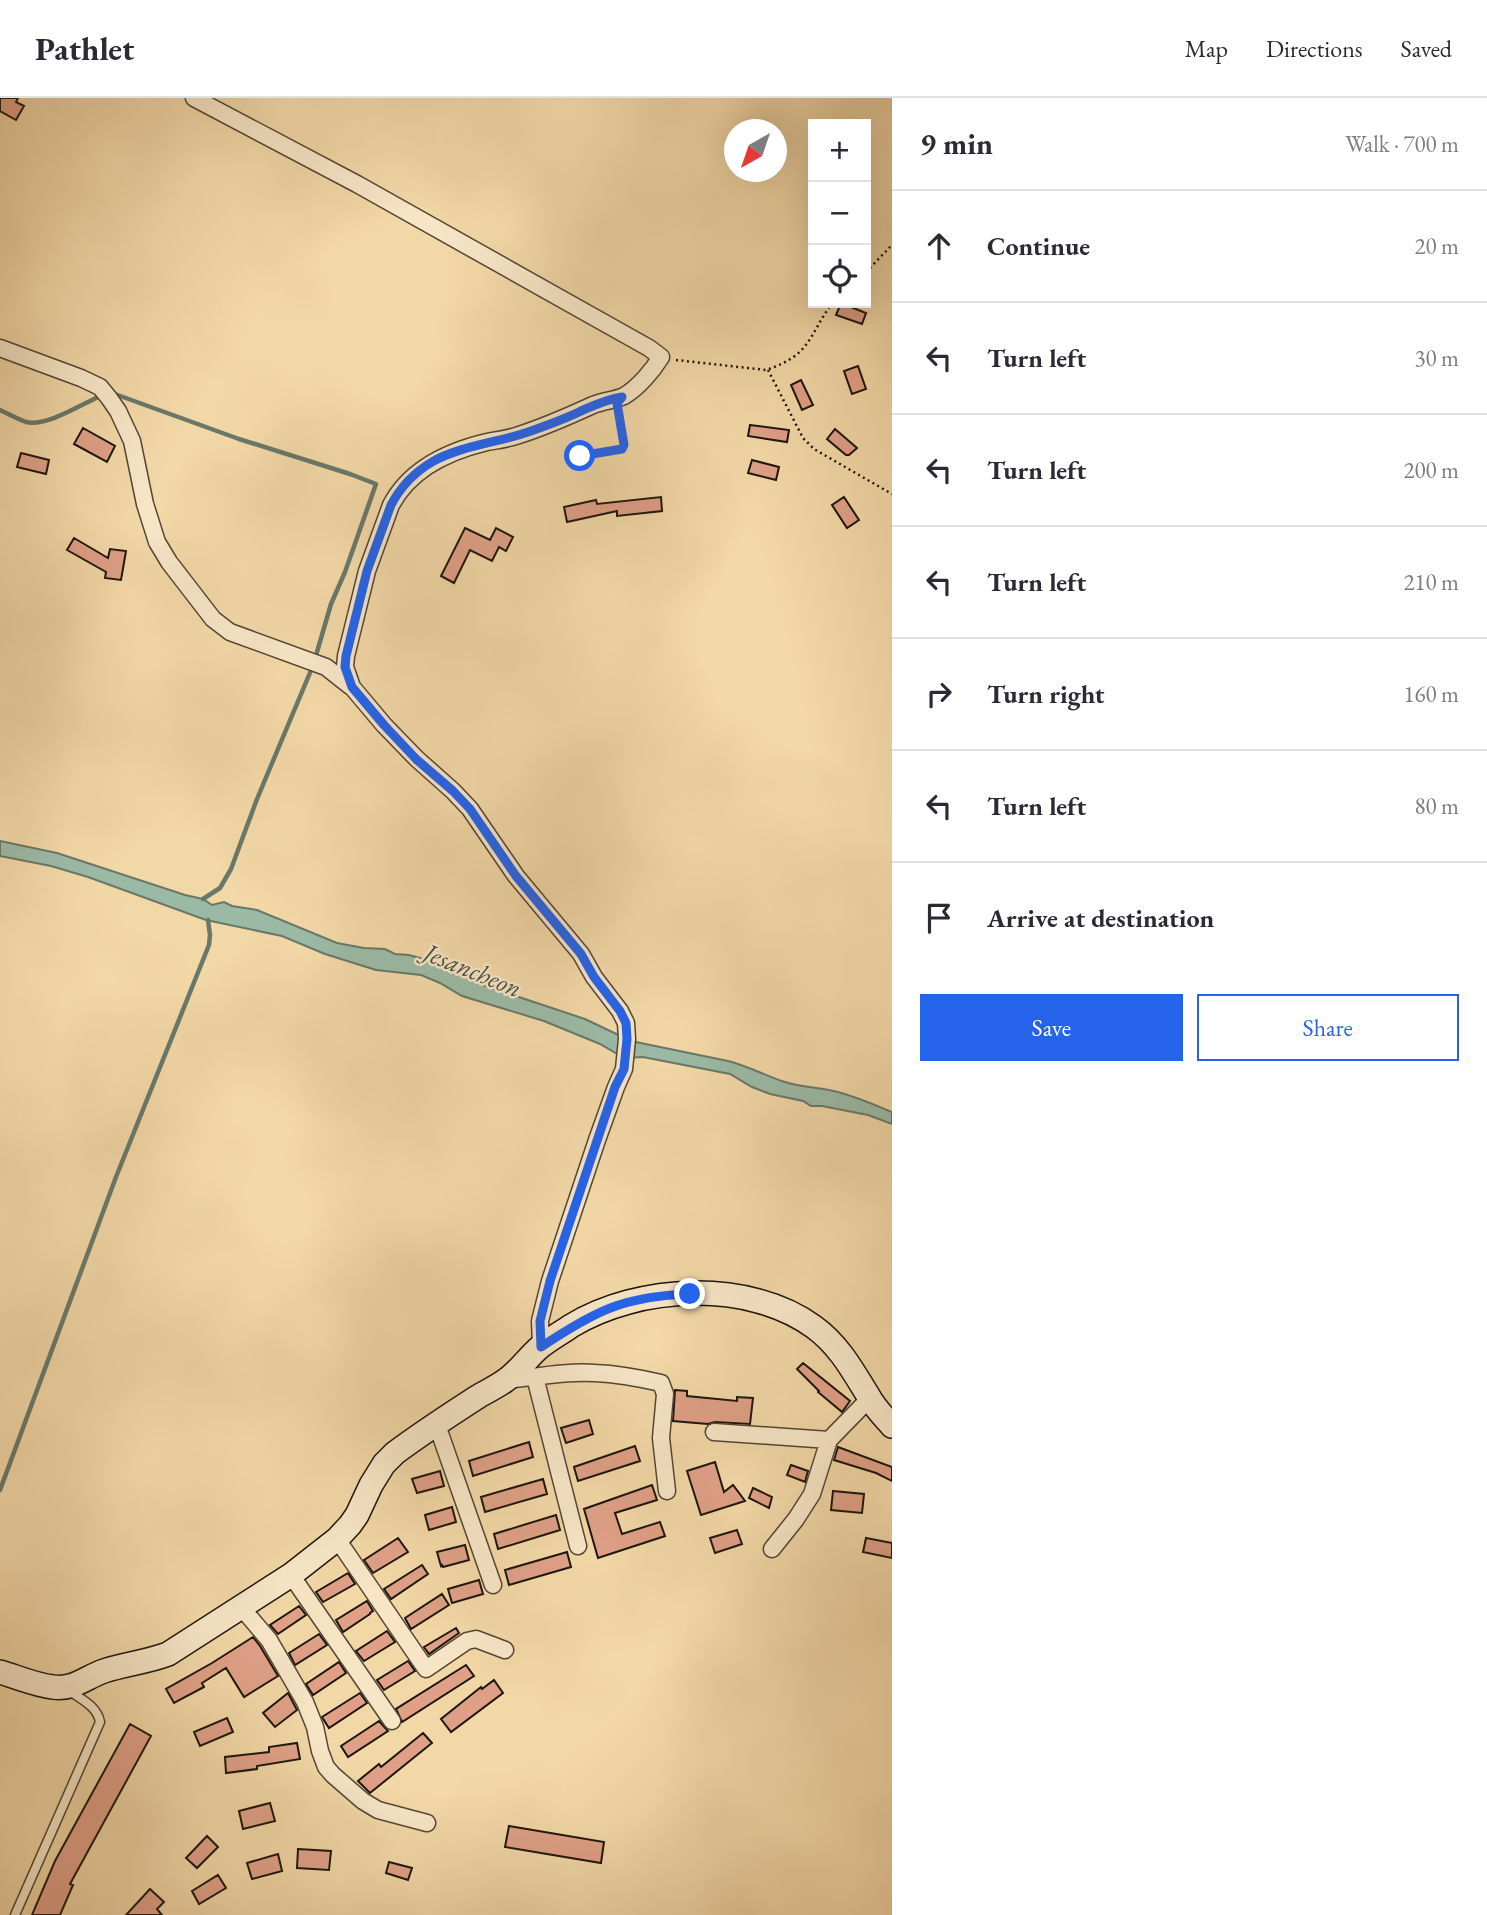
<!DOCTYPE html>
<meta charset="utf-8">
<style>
:root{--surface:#fff;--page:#f7f7f7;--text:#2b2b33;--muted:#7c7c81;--line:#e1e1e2;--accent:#2563eb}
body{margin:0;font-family:"EB Garamond",serif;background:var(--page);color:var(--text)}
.controls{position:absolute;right:21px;top:21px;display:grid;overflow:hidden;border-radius:0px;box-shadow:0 7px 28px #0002}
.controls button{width:63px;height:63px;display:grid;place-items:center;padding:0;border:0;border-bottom:2px solid var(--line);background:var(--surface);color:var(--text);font:35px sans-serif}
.compass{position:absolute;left:724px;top:21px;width:63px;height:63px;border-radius:50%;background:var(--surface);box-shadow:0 7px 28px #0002;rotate:220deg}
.stop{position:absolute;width:21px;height:21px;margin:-16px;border:5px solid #2563eb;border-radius:50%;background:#fff}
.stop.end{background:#2563eb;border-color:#fff;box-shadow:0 2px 7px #0008}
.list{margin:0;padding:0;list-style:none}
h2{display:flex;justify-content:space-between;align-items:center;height:91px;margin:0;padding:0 28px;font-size:30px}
h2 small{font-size:23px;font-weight:400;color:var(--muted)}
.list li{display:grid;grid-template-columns:46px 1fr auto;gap:21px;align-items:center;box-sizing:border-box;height:112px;padding:0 28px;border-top:2px solid var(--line)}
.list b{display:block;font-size:26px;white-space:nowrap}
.list em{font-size:23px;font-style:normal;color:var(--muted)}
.actions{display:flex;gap:14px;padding:21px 28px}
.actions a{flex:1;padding:16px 0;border:2px solid var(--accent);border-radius:0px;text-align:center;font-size:24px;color:var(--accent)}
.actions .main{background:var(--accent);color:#fff}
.icon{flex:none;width:38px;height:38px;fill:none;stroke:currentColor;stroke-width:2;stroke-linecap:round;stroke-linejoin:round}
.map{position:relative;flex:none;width:892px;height:1817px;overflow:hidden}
header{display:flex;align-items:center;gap:42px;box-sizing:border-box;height:98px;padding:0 35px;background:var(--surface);border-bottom:2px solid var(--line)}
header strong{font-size:33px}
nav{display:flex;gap:38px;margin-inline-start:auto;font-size:24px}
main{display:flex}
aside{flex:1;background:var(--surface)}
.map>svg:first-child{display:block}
.water{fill:#9bbaa6;stroke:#697869;stroke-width:2}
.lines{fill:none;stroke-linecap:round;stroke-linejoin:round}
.stream{stroke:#697869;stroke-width:4.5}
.building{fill:#dfa087;stroke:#1d160d;stroke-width:2}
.lane-casing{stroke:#524634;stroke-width:11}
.street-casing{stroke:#524634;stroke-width:19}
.secondary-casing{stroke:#1d160d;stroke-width:26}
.path{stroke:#1d160d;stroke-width:2.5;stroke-dasharray:2 3.5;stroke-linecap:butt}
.lane{stroke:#f7e5c6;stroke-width:8}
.street{stroke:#f7e5c6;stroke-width:16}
.secondary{stroke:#f7e5c6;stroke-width:23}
.route{stroke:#2563eb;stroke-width:9}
.labels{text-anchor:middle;stroke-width:5;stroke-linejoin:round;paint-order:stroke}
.water-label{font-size:26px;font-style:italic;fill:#494f43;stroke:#f7e5c6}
</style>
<header>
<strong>Pathlet</strong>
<nav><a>Map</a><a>Directions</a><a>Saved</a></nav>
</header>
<main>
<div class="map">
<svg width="892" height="1817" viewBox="0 0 892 1817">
<rect width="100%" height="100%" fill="#f2d7a7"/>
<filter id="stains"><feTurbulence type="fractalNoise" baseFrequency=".00286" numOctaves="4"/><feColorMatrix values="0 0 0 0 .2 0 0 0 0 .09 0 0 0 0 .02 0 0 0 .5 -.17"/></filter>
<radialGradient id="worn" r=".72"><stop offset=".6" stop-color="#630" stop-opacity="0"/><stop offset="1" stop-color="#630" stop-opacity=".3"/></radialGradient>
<path class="water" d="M0 743 57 755 185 797 203 801 212 807 224 804 232 808 257 812 337 845 364 850 385 851 395 856 409 857 442 866 480 886 585 921 631 943 728 963C748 968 766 978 785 984 801 989 814 989 829 992 851 996 872 1006 892 1014V1026L868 1017 822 1008H811L803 1003 770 996 752 989 730 976 643 959 624 960 600 946 544 923 462 898 440 885 421 877 376 872 325 856 282 838 206 822 88 779 51 768 0 758Z"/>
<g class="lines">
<path class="stream" d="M112 295 239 341 350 376 376 386 345 474 331 506 317 554
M0 312C8 316 18 321 26 324 45 329 79 308 96 300
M203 801 220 790 231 771 257 701 312 570
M0 1392 116 1079 209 847 210 837 208 822"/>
</g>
<path class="building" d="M0 0H18L16 4 24 8 16 22 0 13Z
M841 205 866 215 862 226 836 217Z
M858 268 866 291 852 296 844 273Z
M801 282 813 307 802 312 791 287Z
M750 327 789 332 787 344 748 338Z
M83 330 115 348 107 364 74 346Z
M835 331 857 350 849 357H846L827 341Z
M21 355 49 362 46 376 17 369Z
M752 362 779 369 776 382 748 375Z
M661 399 662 413 617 418V413L567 424 564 409 596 402 597 406Z
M844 399 859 422 847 430 832 407Z
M465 430 490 442 496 430 513 439 506 453 499 449 492 463 470 452 454 485 441 478Z
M74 440 108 460 110 451 126 453 121 482 105 480 106 474 67 452Z
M803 1265 850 1303 842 1314 818 1294 819 1293 797 1271Z
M675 1292 687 1293V1298L737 1303V1299L753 1300 750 1326 715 1324 708 1326 673 1323Z
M589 1322 593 1336 566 1345 561 1330Z
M529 1344 533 1359 473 1378 469 1363Z
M635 1348 640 1363 578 1383 574 1369Z
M838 1349 892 1369V1383L876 1375 834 1362Z
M715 1364 724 1394 733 1387 745 1403 701 1417 687 1373Z
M791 1367 808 1373 805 1384 787 1377Z
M440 1373 444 1388 417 1395 412 1381Z
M543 1381 547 1396 485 1414 481 1399Z
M652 1387 657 1402 615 1415 622 1436 660 1424 665 1438 598 1460 584 1411Z
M753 1390 772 1399 769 1410 749 1400Z
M833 1393 864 1396 862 1415 831 1412Z
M452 1409 456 1424 429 1432 425 1417Z
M556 1417 560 1432 498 1451 494 1436Z
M737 1432 742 1446 715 1455 710 1440Z
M398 1440 408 1454 373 1475 364 1462Z
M866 1440 892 1445V1460L863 1454Z
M465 1447 469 1462 443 1469 442 1467 441 1468 437 1454Z
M567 1454 571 1469 509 1487 505 1472Z
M422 1467 428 1476 391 1501 384 1491Z
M348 1475 355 1486 323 1504 316 1494Z
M479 1482 483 1496 452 1505 448 1491Z
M442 1496 449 1507 411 1531 405 1520Z
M367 1503 373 1513 370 1515V1516L343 1534 336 1522Z
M299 1508 306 1517 278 1536 270 1527Z
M456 1530 459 1535 429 1556 424 1549Z
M387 1533 395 1544 364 1563 356 1553Z
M319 1536 327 1547 295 1567 289 1555Z
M253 1539 260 1548 278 1578 244 1599 226 1570 202 1585 204 1589 174 1605 166 1591 212 1565Z
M408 1563 415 1573 384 1592 377 1582Z
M339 1564 346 1575 313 1597 306 1586Z
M466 1567 474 1578 402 1624 396 1611Z
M494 1582 503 1595 451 1634 441 1621 481 1589 482 1591Z
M288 1595 297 1612 275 1629 263 1615Z
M360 1595 367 1605 329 1630 322 1619Z
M227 1620 233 1634 200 1648 194 1634Z
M379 1623 388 1633 348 1659 341 1648Z
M130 1626 151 1638 70 1786 73 1787 60 1817H32L55 1763Z
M423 1635 432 1645 370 1695 358 1683 379 1666 381 1669Z
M297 1645 300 1661 257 1668V1671L226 1675 225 1659 269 1654V1649Z
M270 1705 275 1723 243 1731 239 1713Z
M509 1728 604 1744 601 1765 505 1749Z
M207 1738 218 1749 197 1770 186 1760Z
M298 1751 331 1753 329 1772 297 1770Z
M278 1756 282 1773 252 1781 247 1765Z
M389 1764 412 1770 408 1782 386 1775Z
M218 1777 226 1790 199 1806 192 1793Z
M150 1791 164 1804 157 1811 162 1817H126Z"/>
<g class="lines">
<defs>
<path id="lane" d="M15 1817 100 1624C97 1608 82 1602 70 1593"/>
<path id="street" d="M194 0 357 86 649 250 661 259C653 272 638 290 624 298 615 302 603 303 593 307 569 318 544 329 519 337 508 341 498 342 487 344 449 353 410 371 391 407L367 473 346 558 345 569 352 589 384 627 417 661 453 693 470 711 516 778 581 856 594 879 620 913 626 925 627 941 624 971 616 989 597 1042 550 1183 540 1223 541 1249
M0 250 81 280 100 289 109 300 118 313 132 343 145 406 157 444 169 464 213 521 230 534 326 569 350 588
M535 1279 578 1448
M507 1282C536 1279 566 1273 595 1275 617 1276 639 1280 661 1285L665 1296 661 1340 667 1393
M437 1327 493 1487
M714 1334 829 1342
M337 1441 426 1571 467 1543 476 1541 505 1552
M772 1451 796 1421 812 1396 829 1342 869 1301
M291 1477 392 1623
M241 1509 269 1542 305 1604 315 1629 320 1653 326 1669 333 1677 363 1703 378 1712 427 1725"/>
<path id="secondary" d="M0 1574C17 1579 35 1587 53 1589 74 1592 86 1579 104 1573 125 1566 147 1564 168 1556L291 1477 337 1441 350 1427 357 1417 371 1387 384 1366 395 1355C422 1335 451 1316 479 1298 488 1293 498 1288 506 1282 519 1273 528 1259 540 1249 550 1241 561 1235 571 1228 638 1187 748 1181 814 1229 839 1247 853 1273 869 1299 875 1310 884 1319 892 1328"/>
</defs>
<use href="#lane" class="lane-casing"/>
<use href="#street" class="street-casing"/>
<use href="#secondary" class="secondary-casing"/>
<path class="path" d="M866 174 892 147
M676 262 766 272C811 257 808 239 832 205
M768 272 803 340 814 351 892 396
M580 358 622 351 624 347 618 314"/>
<use href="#lane" class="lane"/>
<use href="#street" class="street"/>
<use href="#secondary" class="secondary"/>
</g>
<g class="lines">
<path class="route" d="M580 358 622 351 624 347 617 305 622 299C607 301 595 307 581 313 565 321 548 327 531 333 501 344 459 348 432 364 415 374 400 390 391 407L367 473 346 558 345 569 352 589 384 627 416 661 453 693 470 711 516 778 581 856 594 879 620 913 626 925 627 941 624 971 615 989 550 1183 540 1223 541 1249C595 1213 624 1198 690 1196"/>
</g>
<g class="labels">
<g class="water-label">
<text transform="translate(473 872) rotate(22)" y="9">Jesancheon</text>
</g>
</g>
<rect width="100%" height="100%" filter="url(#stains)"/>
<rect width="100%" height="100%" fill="url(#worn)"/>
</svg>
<div class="controls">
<button>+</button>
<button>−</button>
<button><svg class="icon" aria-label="locate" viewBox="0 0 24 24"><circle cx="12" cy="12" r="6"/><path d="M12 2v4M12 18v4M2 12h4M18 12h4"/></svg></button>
</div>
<svg class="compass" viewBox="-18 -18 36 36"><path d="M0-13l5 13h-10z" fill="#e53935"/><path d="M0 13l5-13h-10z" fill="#7c7c81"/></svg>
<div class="stop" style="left:580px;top:358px"></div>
<div class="stop end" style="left:690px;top:1196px"></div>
</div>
<aside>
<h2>9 min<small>Walk · 700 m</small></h2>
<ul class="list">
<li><svg class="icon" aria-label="ahead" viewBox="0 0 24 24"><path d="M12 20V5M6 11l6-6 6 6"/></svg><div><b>Continue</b></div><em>20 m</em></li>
<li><svg class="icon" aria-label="left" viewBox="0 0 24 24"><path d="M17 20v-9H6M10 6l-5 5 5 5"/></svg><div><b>Turn left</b></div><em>30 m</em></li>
<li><svg class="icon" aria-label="left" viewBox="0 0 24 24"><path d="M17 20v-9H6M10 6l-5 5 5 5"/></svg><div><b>Turn left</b></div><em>200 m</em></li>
<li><svg class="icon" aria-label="left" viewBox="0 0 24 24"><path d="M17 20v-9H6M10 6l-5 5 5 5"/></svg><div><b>Turn left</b></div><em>210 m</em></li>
<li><svg class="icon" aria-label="right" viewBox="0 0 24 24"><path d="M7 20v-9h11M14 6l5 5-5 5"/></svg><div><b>Turn right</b></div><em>160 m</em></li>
<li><svg class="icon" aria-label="left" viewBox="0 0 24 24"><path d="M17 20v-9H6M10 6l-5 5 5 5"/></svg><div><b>Turn left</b></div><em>80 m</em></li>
<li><svg class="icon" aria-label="arrive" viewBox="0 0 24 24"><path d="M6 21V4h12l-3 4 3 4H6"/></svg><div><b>Arrive at destination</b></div></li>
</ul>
<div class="actions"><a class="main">Save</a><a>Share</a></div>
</aside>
</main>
